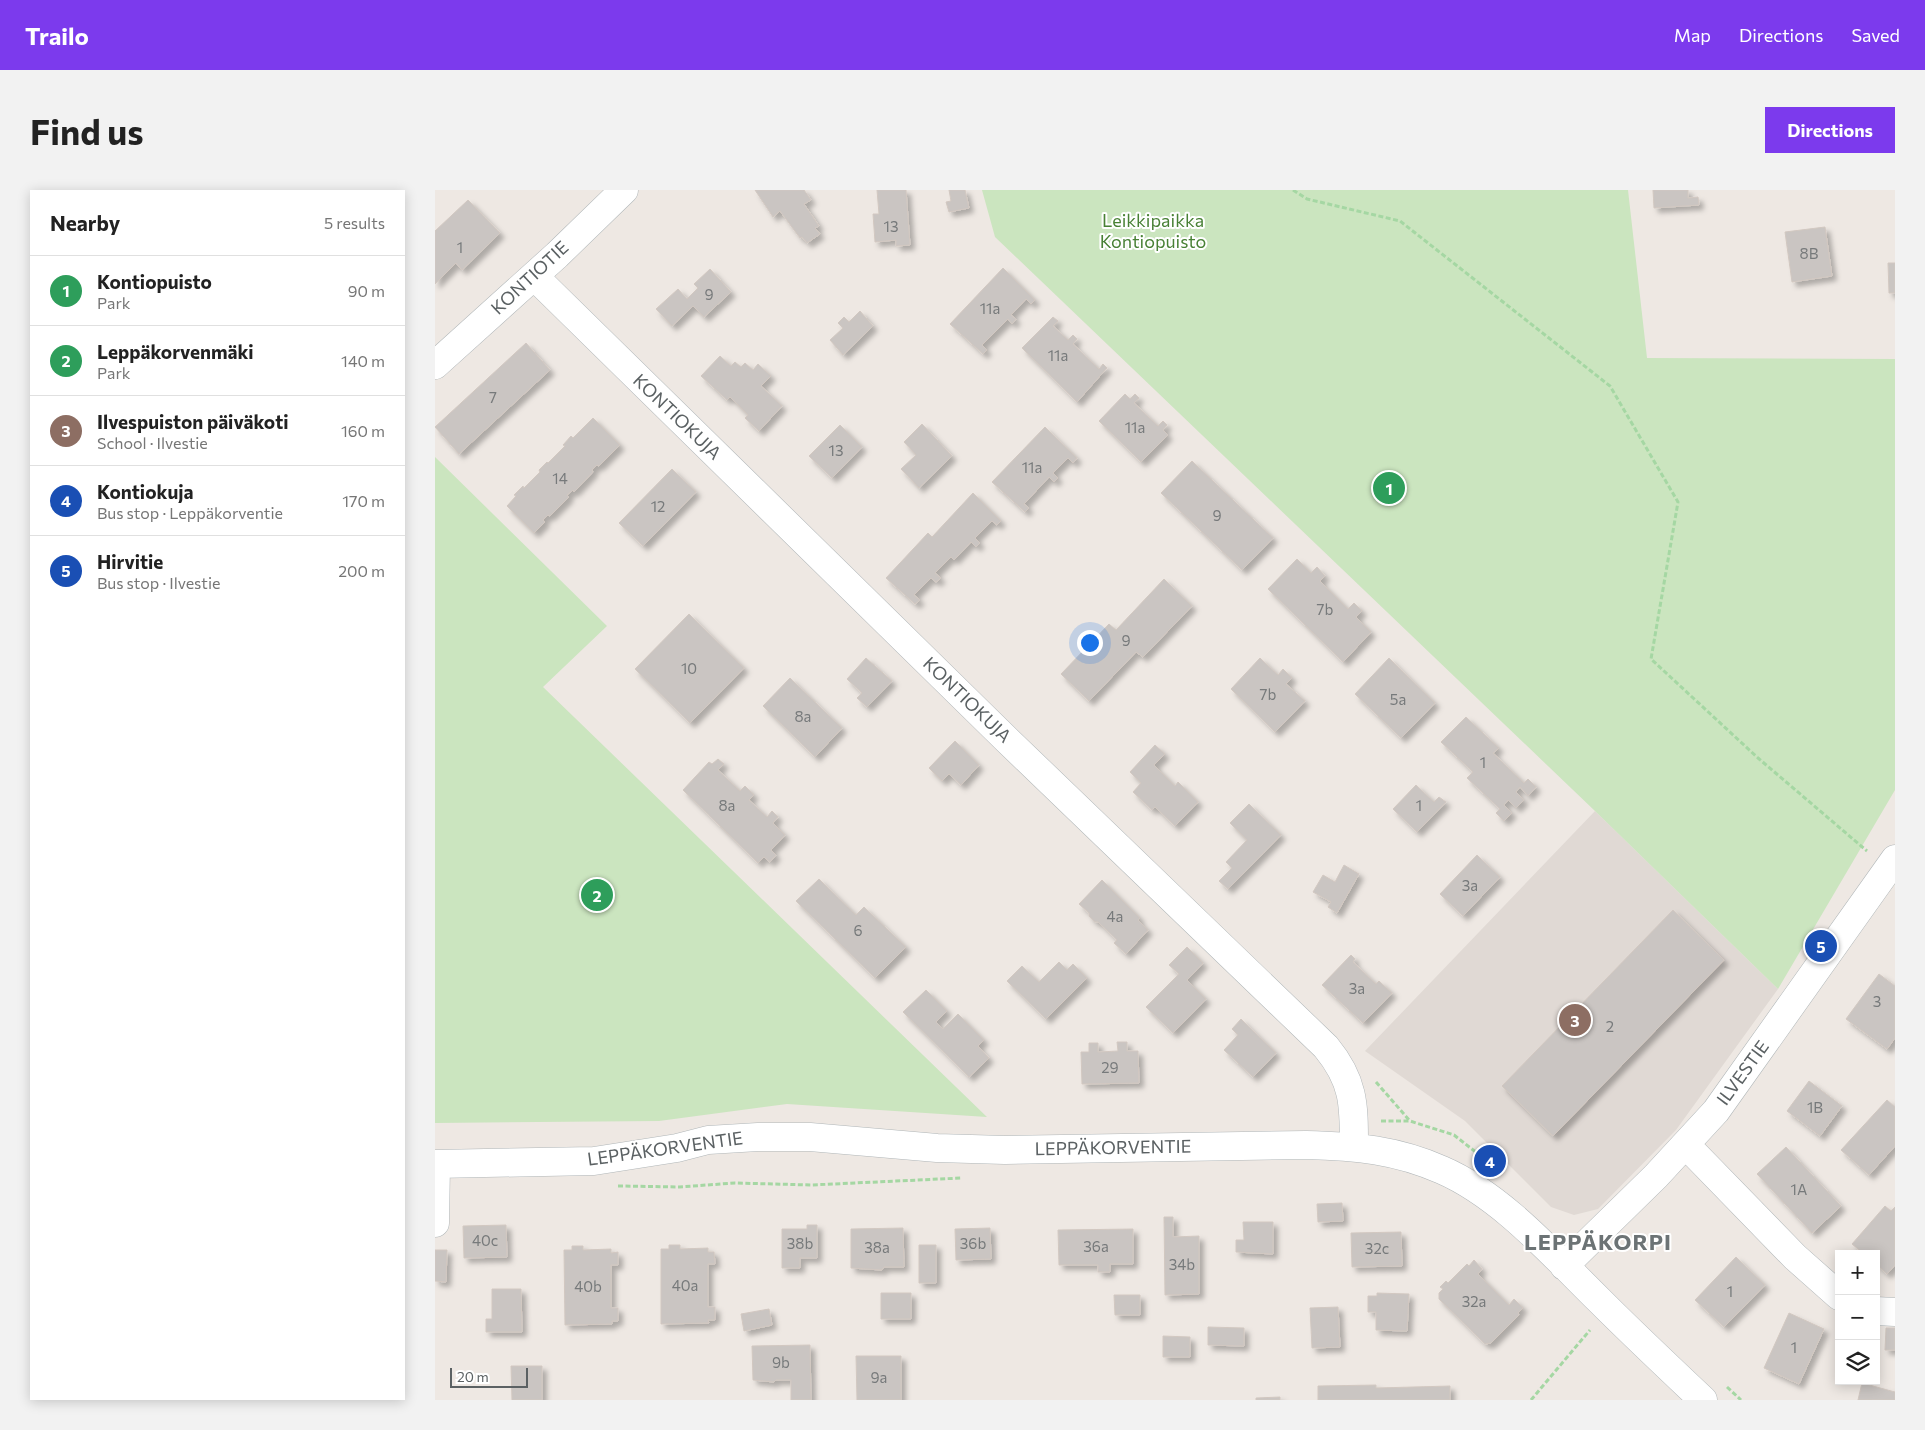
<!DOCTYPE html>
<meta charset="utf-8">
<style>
:root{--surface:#fff;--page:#f2f2f2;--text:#222;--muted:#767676;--line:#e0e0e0;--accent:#7c3aed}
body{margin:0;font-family:Commissioner,sans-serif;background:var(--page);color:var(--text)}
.controls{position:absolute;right:15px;bottom:15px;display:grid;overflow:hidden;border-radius:0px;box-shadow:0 2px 12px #0003}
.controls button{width:45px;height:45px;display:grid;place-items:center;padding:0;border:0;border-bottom:1px solid var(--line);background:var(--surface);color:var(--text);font:25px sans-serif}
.scale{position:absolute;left:15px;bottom:12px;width:78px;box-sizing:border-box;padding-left:5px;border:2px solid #5b6163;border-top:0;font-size:14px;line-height:18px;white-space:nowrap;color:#5b6163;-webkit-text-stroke:4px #fff;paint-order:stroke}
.you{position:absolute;left:654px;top:452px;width:18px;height:18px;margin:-12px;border:4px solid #fff;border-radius:50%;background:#1a73e8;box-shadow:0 0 0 8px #1a73e833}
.badge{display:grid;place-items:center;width:32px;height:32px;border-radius:50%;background:var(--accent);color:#fff;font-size:16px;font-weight:700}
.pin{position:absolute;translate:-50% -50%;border:2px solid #fff;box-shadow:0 1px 5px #0006}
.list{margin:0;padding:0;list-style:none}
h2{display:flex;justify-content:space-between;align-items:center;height:65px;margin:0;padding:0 20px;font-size:21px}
h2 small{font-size:16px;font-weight:400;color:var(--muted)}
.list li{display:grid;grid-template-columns:32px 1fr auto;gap:15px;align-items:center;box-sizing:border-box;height:70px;padding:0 20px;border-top:1px solid var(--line)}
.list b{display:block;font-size:19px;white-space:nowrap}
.list p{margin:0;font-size:16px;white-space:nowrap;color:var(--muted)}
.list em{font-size:16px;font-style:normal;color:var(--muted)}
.icon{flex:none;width:28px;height:28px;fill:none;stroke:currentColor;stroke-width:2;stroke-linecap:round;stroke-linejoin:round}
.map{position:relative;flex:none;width:1460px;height:1210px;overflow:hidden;border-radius:0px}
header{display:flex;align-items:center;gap:30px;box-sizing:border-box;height:70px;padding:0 25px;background:var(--accent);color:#fff}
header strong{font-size:24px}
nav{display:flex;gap:28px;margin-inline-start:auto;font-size:18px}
.intro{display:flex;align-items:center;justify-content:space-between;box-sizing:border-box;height:120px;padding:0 30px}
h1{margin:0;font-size:35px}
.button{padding:12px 22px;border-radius:0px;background:var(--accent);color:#fff;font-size:18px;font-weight:700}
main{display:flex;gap:30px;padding:0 30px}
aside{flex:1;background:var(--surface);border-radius:0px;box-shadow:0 2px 12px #0003}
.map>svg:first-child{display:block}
.education{fill:#e0d9d4}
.green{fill:#cbe5bf}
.building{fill:#cac5c2;stroke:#d2c8c1;filter:url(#shadow)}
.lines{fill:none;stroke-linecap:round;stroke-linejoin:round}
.minor-casing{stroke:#b0b6b8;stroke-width:29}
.path{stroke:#a5d7a3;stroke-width:3;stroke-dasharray:5 2.5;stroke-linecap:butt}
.minor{stroke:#fff;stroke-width:28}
.labels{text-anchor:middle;stroke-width:4;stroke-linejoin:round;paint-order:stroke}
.number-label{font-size:15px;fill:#777a7b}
.park-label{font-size:18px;fill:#488135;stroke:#fff}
.street-label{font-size:18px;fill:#5b6163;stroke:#fff}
.district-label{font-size:22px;font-weight:bold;letter-spacing:1px;fill:#6c7375;stroke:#fff}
</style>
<header>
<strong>Trailo</strong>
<nav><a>Map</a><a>Directions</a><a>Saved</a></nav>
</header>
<div class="intro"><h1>Find us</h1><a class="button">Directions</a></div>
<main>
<aside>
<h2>Nearby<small>5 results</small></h2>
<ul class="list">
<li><span class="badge" style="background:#2e9e5b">1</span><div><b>Kontiopuisto</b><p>Park</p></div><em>90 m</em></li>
<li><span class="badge" style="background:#2e9e5b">2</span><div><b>Leppäkorvenmäki</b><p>Park</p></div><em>140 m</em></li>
<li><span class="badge" style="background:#8d6e63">3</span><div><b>Ilvespuiston päiväkoti</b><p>School · Ilvestie</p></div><em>160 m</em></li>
<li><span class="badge" style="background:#1a4fb4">4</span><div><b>Kontiokuja</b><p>Bus stop · Leppäkorventie</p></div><em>170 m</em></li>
<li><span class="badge" style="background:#1a4fb4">5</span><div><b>Hirvitie</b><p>Bus stop · Ilvestie</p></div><em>200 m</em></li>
</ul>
</aside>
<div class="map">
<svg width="1460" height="1210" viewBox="0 0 1460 1210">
<defs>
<filter id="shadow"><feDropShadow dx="4.5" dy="4.5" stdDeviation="2.5" flood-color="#0004"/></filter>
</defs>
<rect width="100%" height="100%" fill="#eee8e3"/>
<path class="education" d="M1160 621 1343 799 1241 940 1163 1019 1139 1025 1116 1017 1030 931 930 861Z"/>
<path class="green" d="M547 0H1193L1212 168 1460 169V600L1343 799 1160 621 560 47Z
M0 267 172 436 108 497 552 927 352 914 224 931 0 933Z"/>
<path class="building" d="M320 0H369L376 10 369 14 384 36 380 38 385 44 372 53 367 47 365 48 345 21 338 27Z
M442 0H471L475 55 461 56V50L440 52 438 24H444Z
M514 0H530L534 18 514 22 511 12 516 11Z
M1218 0H1253V8L1263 7 1264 15 1219 18Z
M33 10 65 43 27 80 21 73 0 94V41Z
M1390 37 1397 86 1357 92 1350 42Z
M1453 73H1460V103H1454Z
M568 78 600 110 596 114 591 109 576 125 581 129 577 134 573 129 547 155 552 160 548 164 515 134Z
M275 79 296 102 269 127 258 116 237 136 221 119 243 99 252 109 263 98 259 94Z
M425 121 438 136 408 165 395 150 408 138 403 133 409 127 414 132Z
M618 127 623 131 618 136 633 150 638 145 642 149 638 154 664 179 668 174 672 178 642 212 587 158Z
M91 153 115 180 24 264 0 237Z
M285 166 296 176 300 172 306 177 310 173 318 180 323 174 336 186 326 196 347 216 324 241 310 228 313 225 295 207 292 210 266 186Z
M690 204 695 209 700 204 704 208 699 213 723 236 728 231 732 235 728 240 733 245 706 272 664 231Z
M158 228 185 255 164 276 162 275 157 280 158 282 139 302 138 300 132 305 134 307 115 326 113 325 108 330 110 332 99 343 72 316 81 306 79 305 88 296 89 298 105 282 104 280 112 272 113 273 130 256 128 255 136 246 138 248Z
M487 234 517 266 484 298 466 279 481 265 469 252Z
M405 235 427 257 397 288 374 266Z
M610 237 642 268 638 273 633 268 618 283 623 288 619 292 614 287 589 314 594 318 590 322 557 292Z
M757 271 838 348 807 380 726 303Z
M237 279 261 302 208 356 184 333Z
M538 303 566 331 562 335 557 331 540 348 545 353 541 357 536 352 519 370 516 367 500 383 506 388 501 392 496 388 479 405 485 410 480 414 451 388 493 343 497 347Z
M862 369 876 383 882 377 890 386 885 391 913 419 919 413 927 421 921 427 936 442 908 472 833 399Z
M729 389 757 416 708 467 701 462 654 511 626 484 674 434 681 440Z
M254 424 309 478 255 533 200 479Z
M431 468 457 491 432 517 422 508 427 503 412 489Z
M825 468 843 485 848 479 857 488 851 494 870 511 840 542 796 499Z
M954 468 1000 513 966 548 920 504Z
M355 488 407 538 380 567 328 516Z
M1031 527 1064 558 1058 563 1089 593 1093 589 1101 597 1093 606 1085 597 1081 602 1089 610 1081 618 1073 610 1069 615 1077 623 1069 631 1061 623 1065 619 1032 588 1038 582 1006 552Z
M520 551 544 575 526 595 514 584 507 591 494 578Z
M720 555 730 564 719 575 740 596 743 592 763 612 740 636 720 617 717 620 698 602 706 593 695 582Z
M283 569 289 574 283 580 305 601 310 596 319 605 314 610 332 627 337 621 343 627 338 633 350 645 336 660 341 665 335 672 329 667 323 673 248 600 274 572 277 574Z
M981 595 999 612 1004 607 1011 612 982 642 958 619Z
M814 614 846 645 793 699 784 691 797 678 791 672 812 650 795 633Z
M1042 665 1065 687 1028 726 1005 704Z
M909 675 924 684 902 723 893 717 896 712 878 702 888 685 900 692Z
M384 689 421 725 429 717 471 757 440 788 361 711Z
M667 690 705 728 703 730 713 740 691 764 679 753 682 750 663 732H660L654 726V723L644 714Z
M1238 720 1289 770 1118 946 1067 896Z
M752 757 768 773 752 790 771 809 738 843 711 817 744 784 734 775Z
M916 765 920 769 918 772 941 794 944 791 957 803 928 833 887 795Z
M624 772 632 780 638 774 652 788 611 829 572 791 587 776 604 792Z
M1444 784 1460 796V848L1452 859 1411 829Z
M491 800 512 821 501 832 508 839 523 824 549 850 543 856 554 868 534 887 468 822Z
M806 829 841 863 818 887 789 860 803 845 797 839Z
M682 852H692V861H703L704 893 647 894 646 862H654V853H663V862L683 861Z
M1374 891 1407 916 1385 946 1352 921Z
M1452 910 1460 917V956L1434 985 1406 960Z
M1351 957 1406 1016 1377 1043 1322 984Z
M907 1013 908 1031 883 1032 882 1014Z
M1450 1016 1456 1021 1460 1017V1075L1452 1084 1441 1074V1064H1429L1417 1054Z
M729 1027H738V1047L764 1046V1104L730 1105Z
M808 1032H838V1064L801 1062V1050H809Z
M71 1035 72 1067 29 1068 28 1036Z
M372 1035H382V1068H365V1078H347V1039H372Z
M468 1038 469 1077H449L447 1080 416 1078V1039Z
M555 1038 556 1069 521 1070 520 1039Z
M698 1039V1074H675V1082H663V1075H624L623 1040Z
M966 1042 967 1076 917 1077 916 1043Z
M234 1055H245V1059L273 1058V1062H279L280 1074H273V1117H280V1130H273L274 1133 226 1134V1059H234Z
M484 1055H501V1093H484Z
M137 1056H148V1060L176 1059V1063L183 1062V1075H176V1118H183V1131H177V1134L130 1135 129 1060H137Z
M0 1060H12L11 1092 0 1091Z
M1301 1067 1330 1095 1289 1137 1260 1110Z
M1039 1070 1047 1079 1043 1084 1074 1115 1079 1109 1088 1118 1083 1123 1084 1125 1056 1153 1050 1154 1004 1109V1103L1008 1099 1005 1097 1011 1091 1013 1093 1032 1074 1034 1076Z
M57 1099H86L87 1142H51V1129H57Z
M446 1103H476V1129H446Z
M942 1103 974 1104 972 1141 941 1140V1122H933V1106H942Z
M679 1105H705V1125H680Z
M903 1117 905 1157 877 1158 875 1118Z
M334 1119 337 1135 309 1141 306 1124Z
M1354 1123 1389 1139 1364 1194 1329 1178Z
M773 1137 809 1138V1156L773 1155Z
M1451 1138H1460V1160H1450Z
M728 1146 755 1147V1167H728Z
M375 1155 376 1210H356V1190H341L339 1192 318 1190 317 1156Z
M421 1166H466V1210H422Z
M76 1176H107V1210H77Z
M1427 1193 1460 1202V1210H1423Z
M941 1195V1198L1015 1196V1210H883V1196Z
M845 1207V1210H821V1208Z"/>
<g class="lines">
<defs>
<path id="minor" d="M99 86 571 549 891 857C919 891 919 914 919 956
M0 175 122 65 189 0
M1251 955 1360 1067 1404 1106
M0 974 159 971 242 958 273 950 323 947H375L502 958 570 960 871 955C920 956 962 960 1007 980 1067 1006 1118 1065 1164 1110 1198 1144 1233 1177 1268 1210
M0 1033 1 974
M1129 1076 1221 986 1281 921 1460 669
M1441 1121 1460 1122"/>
</defs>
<use href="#minor" class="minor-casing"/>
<path class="path" d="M858 0 872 9 965 31 1175 196 1243 312 1216 469 1323 568 1432 661
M941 892 975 931
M946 931H975L1019 945 1061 978
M183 996 244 997 300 993 377 995 526 988
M1292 1197 1306 1210
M1096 1210 1155 1140"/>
<use href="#minor" class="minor"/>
</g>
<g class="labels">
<g class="number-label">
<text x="456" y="42">13</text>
<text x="25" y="63">1</text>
<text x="1374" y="69">8B</text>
<text x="274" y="110">9</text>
<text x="555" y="124">11a</text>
<text x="623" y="171">11a</text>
<text x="58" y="213">7</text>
<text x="700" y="243">11a</text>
<text x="401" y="266">13</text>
<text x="597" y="283">11a</text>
<text x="125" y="294">14</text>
<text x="223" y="322">12</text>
<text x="782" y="331">9</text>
<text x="890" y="425">7b</text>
<text x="691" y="456">9</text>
<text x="254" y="484">10</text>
<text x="833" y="510">7b</text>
<text x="963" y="515">5a</text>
<text x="368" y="532">8a</text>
<text x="1048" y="578">1</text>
<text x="292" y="621">8a</text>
<text x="984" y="621">1</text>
<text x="1035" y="701">3a</text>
<text x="680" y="732">4a</text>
<text x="423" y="746">6</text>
<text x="922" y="804">3a</text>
<text x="1442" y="817">3</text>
<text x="1175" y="842">2</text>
<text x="675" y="883">29</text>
<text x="1380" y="923">1B</text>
<text x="1364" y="1005">1A</text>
<text x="50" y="1056">40c</text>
<text x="365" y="1059">38b</text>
<text x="538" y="1059">36b</text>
<text x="661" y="1062">36a</text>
<text x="442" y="1063">38a</text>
<text x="942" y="1064">32c</text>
<text x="747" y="1080">34b</text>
<text x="250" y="1101">40a</text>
<text x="153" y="1102">40b</text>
<text x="1295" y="1107">1</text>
<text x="1039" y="1117">32a</text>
<text x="1359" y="1163">1</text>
<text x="346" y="1178">9b</text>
<text x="444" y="1193">9a</text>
</g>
<g class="park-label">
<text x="718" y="37">Leikkipaikka<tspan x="718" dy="21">Kontiopuisto</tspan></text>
</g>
<g class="street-label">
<text transform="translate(95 88) rotate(-43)" y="6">KONTIOTIE</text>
<text transform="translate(242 227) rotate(44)" y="6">KONTIOKUJA</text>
<text transform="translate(532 510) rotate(44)" y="6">KONTIOKUJA</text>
<text transform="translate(1308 883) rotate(-54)" y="6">ILVESTIE</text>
<text transform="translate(678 958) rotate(-1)" y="6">LEPPÄKORVENTIE</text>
<text transform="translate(230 959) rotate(-8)" y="6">LEPPÄKORVENTIE</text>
</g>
<g class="district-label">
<text x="1163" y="1060">LEPPÄKORPI</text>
</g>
</g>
</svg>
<div class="controls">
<button>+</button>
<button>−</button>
<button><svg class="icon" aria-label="layers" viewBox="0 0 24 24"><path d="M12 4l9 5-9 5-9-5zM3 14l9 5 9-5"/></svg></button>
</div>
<div class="scale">20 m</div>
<div class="you"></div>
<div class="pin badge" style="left:954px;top:298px;background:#2e9e5b">1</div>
<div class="pin badge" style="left:162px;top:705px;background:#2e9e5b">2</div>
<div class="pin badge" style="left:1140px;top:830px;background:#8d6e63">3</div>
<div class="pin badge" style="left:1055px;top:971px;background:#1a4fb4">4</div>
<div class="pin badge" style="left:1386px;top:756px;background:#1a4fb4">5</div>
</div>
</main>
